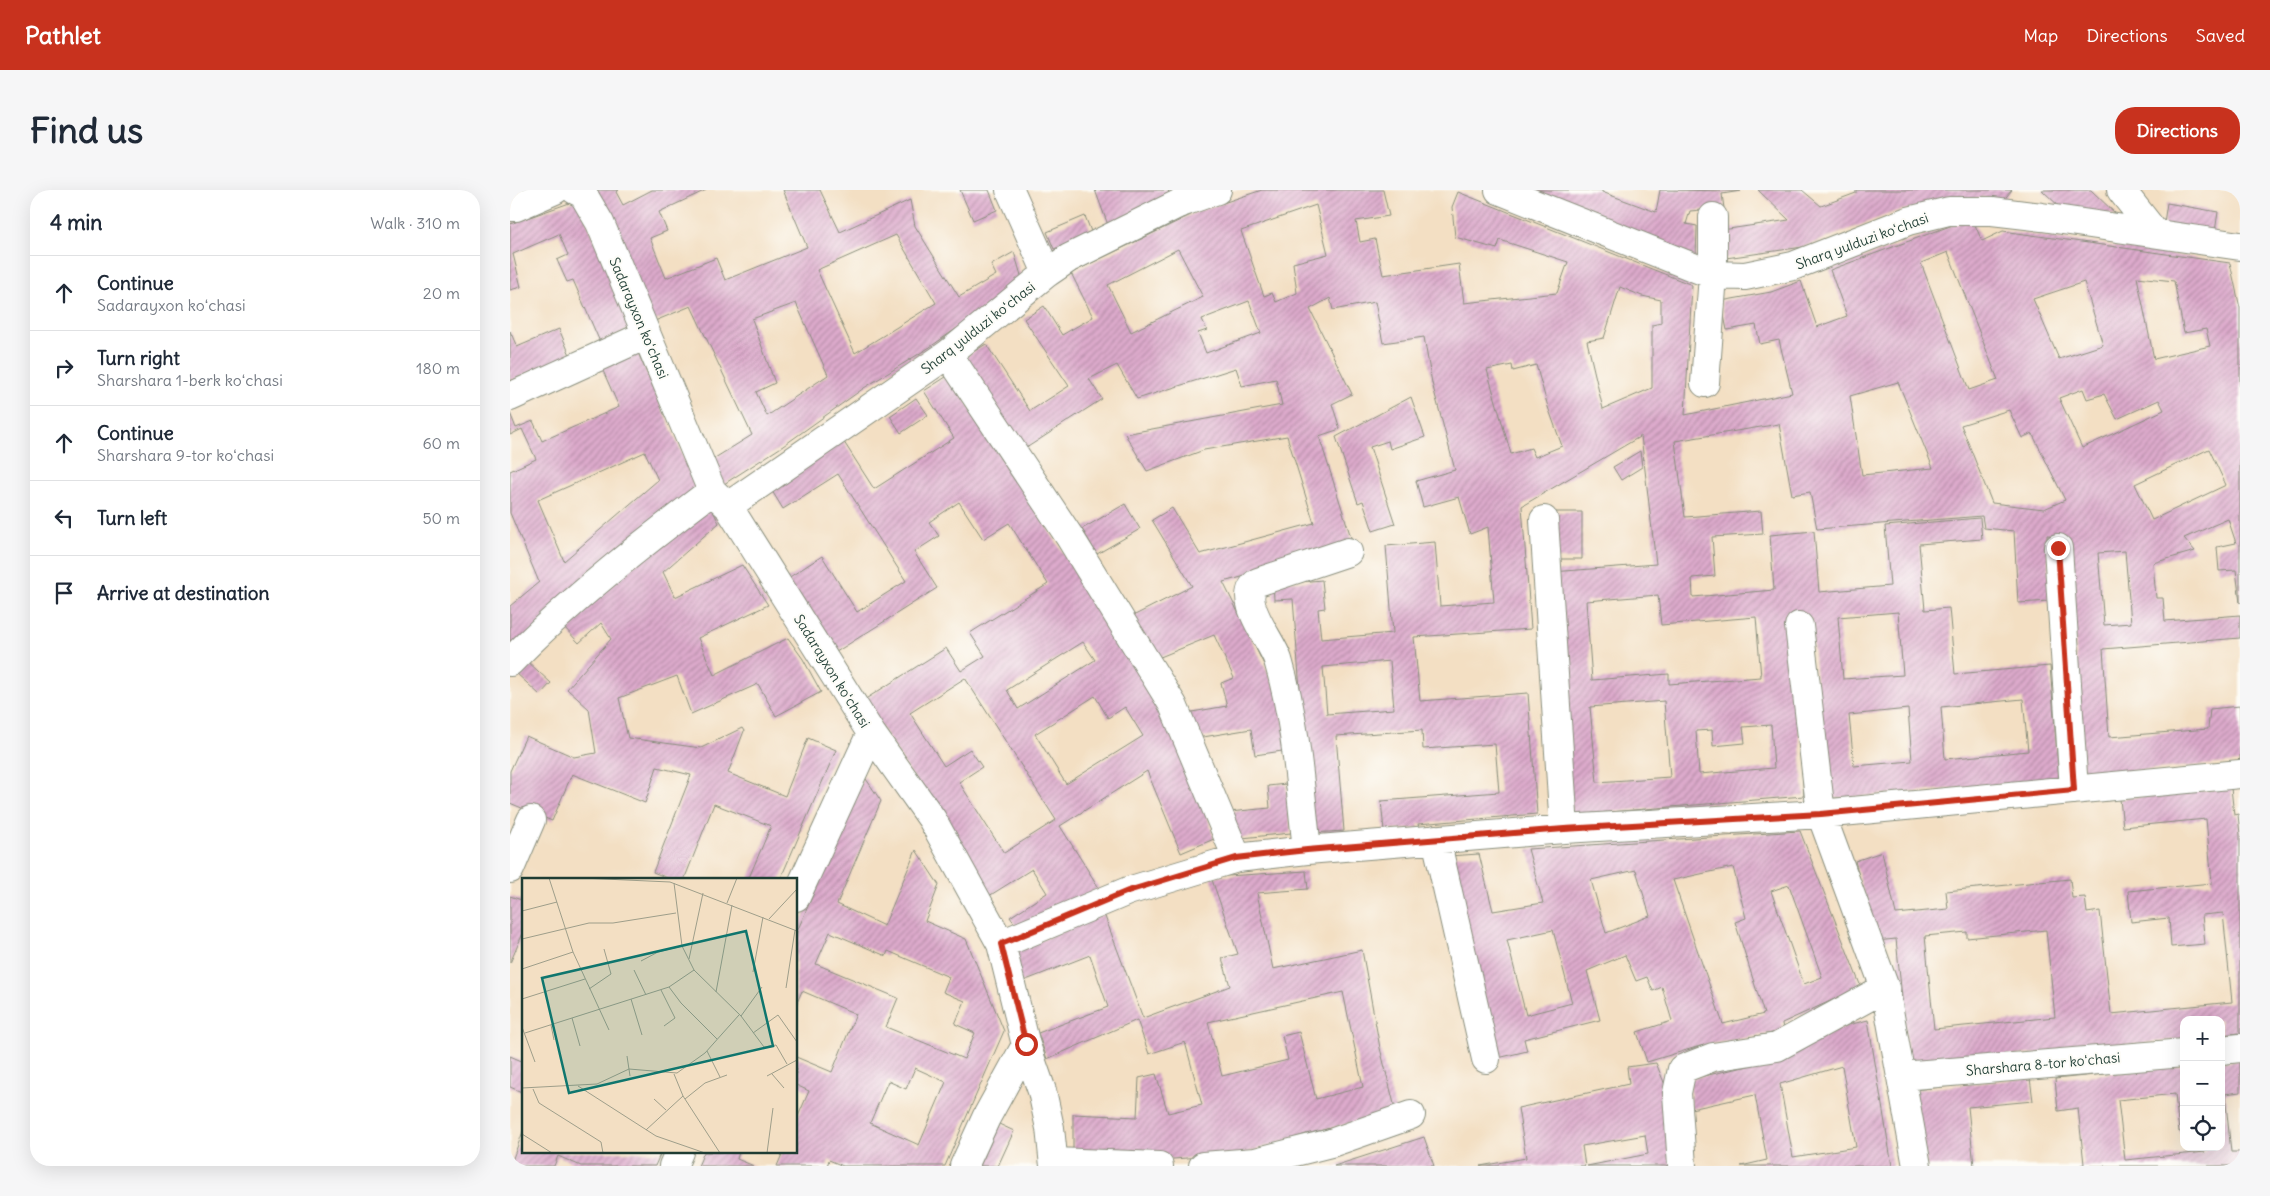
<!DOCTYPE html>
<meta charset="utf-8">
<style>
:root{--surface:#fff;--page:#f6f6f7;--text:#1f2937;--muted:#747a83;--line:#e0e1e3;--accent:#c8321e}
body{margin:0;font-family:Delius,sans-serif;background:var(--page);color:var(--text)}
.controls{position:absolute;right:15px;bottom:15px;display:grid;overflow:hidden;border-radius:10px;box-shadow:0 5px 20px #0002}
.controls button{width:45px;height:45px;display:grid;place-items:center;padding:0;border:0;border-bottom:1px solid var(--line);background:var(--surface);color:var(--text);font:25px sans-serif}
.stop{position:absolute;width:15px;height:15px;margin:-11px;border:4px solid #c8321e;border-radius:50%;background:#fff}
.stop.end{background:#c8321e;border-color:#fff;box-shadow:0 1px 5px #0008}
.list{margin:0;padding:0;list-style:none}
h2{display:flex;justify-content:space-between;align-items:center;height:65px;margin:0;padding:0 20px;font-size:21px}
h2 small{font-size:16px;font-weight:400;color:var(--muted)}
.list li{display:grid;grid-template-columns:32px 1fr auto;gap:15px;align-items:center;box-sizing:border-box;height:75px;padding:0 20px;border-top:1px solid var(--line)}
.list b{display:block;font-size:19px;white-space:nowrap}
.list p{margin:0;font-size:16px;white-space:nowrap;color:var(--muted)}
.list em{font-size:16px;font-style:normal;color:var(--muted)}
.icon{flex:none;width:28px;height:28px;fill:none;stroke:currentColor;stroke-width:2;stroke-linecap:round;stroke-linejoin:round}
.map{position:relative;flex:none;width:1730px;height:976px;overflow:hidden;border-radius:20px}
header{display:flex;align-items:center;gap:30px;box-sizing:border-box;height:70px;padding:0 25px;background:var(--accent);color:#fff}
header strong{font-size:24px}
nav{display:flex;gap:28px;margin-inline-start:auto;font-size:18px}
.intro{display:flex;align-items:center;justify-content:space-between;box-sizing:border-box;height:120px;padding:0 30px}
h1{margin:0;font-size:35px}
.button{padding:12px 22px;border-radius:20px;background:var(--accent);color:#fff;font-size:18px;font-weight:700}
main{display:flex;gap:30px;padding:0 30px}
aside{flex:1;background:var(--surface);border-radius:20px;box-shadow:0 5px 20px #0002}
.map>svg:first-child{display:block}
.building{fill:url(#building-hatch);fill-rule:evenodd}
.lines{fill:none;stroke-linecap:round;stroke-linejoin:round}
.minor-casing{stroke:#898e7c;stroke-width:30}
.minor{stroke:#fff;stroke-width:28}
.route{stroke:#c8321e;stroke-width:6}
.labels{text-anchor:middle;stroke-width:4;stroke-linejoin:round;paint-order:stroke}
.street-label{font-size:14px;fill:#1f3d34;stroke:#fdfcf7}
.inset-road{fill:none;stroke:#9e9e8a;stroke-width:1}
.view{fill:#0f766e;fill-opacity:0.15;stroke:#0f766e;stroke-width:2.5}
.inset-edge{fill:none;stroke:#1f3d34;stroke-width:2.5}
</style>
<header>
<strong>Pathlet</strong>
<nav><a>Map</a><a>Directions</a><a>Saved</a></nav>
</header>
<div class="intro"><h1>Find us</h1><a class="button">Directions</a></div>
<main>
<aside>
<h2>4 min<small>Walk · 310 m</small></h2>
<ul class="list">
<li><svg class="icon" aria-label="ahead" viewBox="0 0 24 24"><path d="M12 20V5M6 11l6-6 6 6"/></svg><div><b>Continue</b><p>Sadarayxon koʻchasi</p></div><em>20 m</em></li>
<li><svg class="icon" aria-label="right" viewBox="0 0 24 24"><path d="M7 20v-9h11M14 6l5 5-5 5"/></svg><div><b>Turn right</b><p>Sharshara 1-berk koʻchasi</p></div><em>180 m</em></li>
<li><svg class="icon" aria-label="ahead" viewBox="0 0 24 24"><path d="M12 20V5M6 11l6-6 6 6"/></svg><div><b>Continue</b><p>Sharshara 9-tor koʻchasi</p></div><em>60 m</em></li>
<li><svg class="icon" aria-label="left" viewBox="0 0 24 24"><path d="M17 20v-9H6M10 6l-5 5 5 5"/></svg><div><b>Turn left</b></div><em>50 m</em></li>
<li><svg class="icon" aria-label="arrive" viewBox="0 0 24 24"><path d="M6 21V4h12l-3 4 3 4H6"/></svg><div><b>Arrive at destination</b></div></li>
</ul>
</aside>
<div class="map">
<svg width="1730" height="976" viewBox="0 0 1730 976">
<defs>
<pattern id="building-hatch" width="6" height="6" patternUnits="userSpaceOnUse" patternTransform="scale(1.25)"><rect width="6" height="6" fill="#dac"/><path d="M-1 1l2-2M0 6l6-6M5 7l2-2" fill="none" stroke="#b38ca6"/></pattern>
</defs>
<rect width="100%" height="100%" fill="#fdfcf7"/>
<filter id="ink" filterUnits="userSpaceOnUse"><feTurbulence type="fractalNoise" baseFrequency=".02" numOctaves="2"/><feDisplacementMap in="SourceGraphic" scale="10" xChannelSelector="R" yChannelSelector="G"/><feConvolveMatrix kernelMatrix="1 2 1 2 8 2 1 2 1" color-interpolation-filters="sRGB"/></filter>
<filter id="wash" filterUnits="userSpaceOnUse"><feTurbulence type="fractalNoise" baseFrequency=".0096" numOctaves="4" result="noise"/><feDisplacementMap in="SourceGraphic" scale="20" xChannelSelector="R" yChannelSelector="G"/><feGaussianBlur stdDeviation="1.12" result="paint"/><feColorMatrix in="noise" values="0 0 0 0 0 0 0 0 0 0 0 0 0 0 0 0 0 1.4 0 .05"/><feComposite in="paint" operator="in"/></filter>
<g filter="url(#wash)">
<rect width="100%" height="100%" fill="#f3dfc3"/>
<g id="blocks">
<path class="building" d="M77 0H109L106 2 113 15 142 0H196L149 22 157 41 140 48 156 88 206 68 215 90 297 57 273 0H310L330 42 400 10 405 36 449 107 486 85 481 75 504 62 513 92 420 157 354 198 273 256 214 294 200 271 242 245 181 116 140 133ZM386 45 426 113 345 163 307 80ZM286 113 318 185 257 226 246 202 265 193 242 129Z
M450 0H479L487 20 463 30Z
M585 0H658L662 11 598 35Z
M752 0H873L879 26 846 31 850 52 865 49 873 85 949 74 954 113 1047 103 1058 72 990 50 987 59 945 47 942 17 948 2 1182 95 1175 225 1282 203 1269 150 1250 154 1246 135 1217 140 1211 111 1261 102 1291 91 1307 137 1337 126 1320 80 1462 28 1472 51 1493 41 1720 73 1730 118V413L1726 380 1709 381 1707 357 1726 353 1718 329 1674 348 1685 361 1643 373 1646 408H1653L1655 431 1730 425V448L1593 459 1599 547 1698 539 1700 519 1730 516V572L1573 585 1566 461 1556 346 1537 345 1540 411 1508 413 1504 341 1474 338 1472 326 1307 339 1300 302 1282 305 1269 234 1165 251 1175 327 1251 321 1253 344 1202 347 1205 386 1182 388 1183 407 1264 400 1260 345 1304 341 1309 402 1380 396 1375 336 1470 328 1472 349 1409 354 1415 420 1439 418 1445 484 1540 476 1549 590 1316 609 1301 429 1287 430 1280 431 1294 606 1062 625 1042 382 1146 374 1131 246 1012 316 1021 439 904 447 910 511 1018 503 1027 624 908 634 909 638 874 641 871 611 989 602 985 554 913 559 912 540 826 546 834 641 801 643 783 409 764 410 763 389 789 392 812 390 815 418 808 419 811 449 883 443 876 356 925 352 930 416 984 412 978 337 960 344 949 307 913 317 906 291 945 280 922 193 914 147 873 153 865 112 823 120 820 108 800 119 842 204 822 214 830 239 809 246 844 357 713 392 770 507 779 560 745 565 741 539 681 549 676 523 717 516 711 493 724 488 704 445 643 470 621 427 682 396 642 330 662 318 690 364 804 333 777 246 694 260 637 281 615 244 772 215 766 189 732 196 726 178 627 209 607 175 579 189 592 209 510 262 452 169 476 154 520 221 559 196 514 129 534 116 552 145 583 127 561 83 689 21ZM806 15 818 64 783 73 787 103 766 112 762 103 754 106 731 41ZM668 59 693 107 621 142 598 95ZM1438 62 1488 190 1459 200 1411 73ZM1627 87 1664 91 1674 143 1696 139 1700 156 1644 169ZM1574 92 1593 155 1549 169 1523 109ZM1110 97 1132 106 1151 110V133L1142 135V198L1093 219 1077 151 1094 148ZM739 111 751 143 696 163 688 143 697 140 692 129ZM1002 175 1003 181 1026 175 1038 217 1052 256 1025 267 1021 258 1001 264 977 180ZM1388 192 1423 278 1352 285 1340 206ZM1573 199 1577 209 1594 204 1607 229 1649 210 1654 220 1572 258 1549 208ZM1499 220 1512 248 1522 243 1555 310 1534 319 1482 313 1451 235ZM1699 259 1716 295 1642 330 1625 294ZM1615 361 1621 433 1594 435 1588 363ZM1148 405 1151 435 1246 427 1251 487 1159 494V484L1082 490 1076 411ZM1388 422 1393 485 1333 489 1328 427ZM880 471 884 519 817 524 813 477ZM1513 509 1518 561 1435 569 1431 517ZM1154 511 1160 587 1087 592 1080 517ZM1398 519 1402 571 1344 576 1339 525ZM1261 535 1264 578 1189 584 1186 541 1202 540 1203 556 1235 553 1233 537Z
M1005 0H1092V2L1146 22 1150 0 1231 1 1212 4 1214 18 1180 21 1176 34 1187 36 1186 69Z
M1248 0H1292L1311 16 1346 3V0H1502L1490 14 1473 7 1387 21 1293 57 1216 68 1212 40 1279 30Z
M1532 0H1581L1607 25 1554 21Z
M68 10 122 138 90 152 63 90 57 92 47 70 58 65 49 44 3 64 11 97 0 100V34Z
M1657 13 1708 22 1704 48 1653 39Z
M575 26 582 44 544 59 537 42Z
M49 139 60 165 0 191V141L7 157Z
M126 158 189 303 0 465V416L29 392 0 323V281L26 269 12 239 0 245V223L6 238 23 231 32 251 109 217 90 174ZM135 262 148 290 54 371 28 310Z
M439 185 677 556 704 649 671 663 637 581 550 636 589 698 549 723 510 741 500 727 537 703 522 679 479 706 354 510 436 458 451 481 475 466 460 443 538 394 499 333 473 349 449 312 419 332 429 346 404 362 427 398 323 464 275 390 312 366 347 422 396 391 328 284 273 319 259 296 332 249 364 299 444 248 414 201ZM573 452 585 470 508 519 497 500ZM455 488 546 630 494 663 449 592 472 577 460 559 434 576 400 523ZM585 506 598 528 615 517 633 546 556 594 525 544Z
M901 207 915 247 880 259 878 251 860 257 885 334 863 341 853 311 848 313 826 247Z
M406 208 418 225 391 243 380 226Z
M1130 261 1132 277 1111 290 1103 277Z
M199 313 209 333 153 382 165 407 232 375 258 415 188 448 204 485 278 448 293 469 311 502 266 526 248 494 181 524 167 486 109 508 118 548 191 558 232 538 234 541 218 583 275 606 298 548 326 560 270 690H238L261 636 204 614 174 690H162L143 682 181 585 147 577 135 613 62 584 42 631 0 613V581L16 546 64 567 86 563 79 519 57 499 101 449 91 433 69 453 52 435Z
M615 314 630 339 587 364 572 339Z
M1045 322H1072V369H1045Z
M16 470 41 493 30 505 5 482Z
M354 586 371 611 327 714 374 736 406 660 429 695 415 731 456 749 494 841 435 976H333L319 970 317 976H267L273 962H286V931L299 901 286 895V867L322 882 346 824 292 801 286 815V744ZM320 742 376 766 378 761 439 787 433 802 455 811 445 834 465 843 454 869 376 837 388 808 306 774ZM405 878 436 892 409 955 360 933 378 891 396 899Z
M776 594 781 643 722 649 719 622 760 618 758 596Z
M1721 598 1724 625 1728 624 1730 645V843L1711 845V830H1674V849L1399 876 1386 749 1366 751 1345 671 1372 662 1386 724 1438 719 1436 701 1560 689 1562 708 1575 707 1577 723 1590 721 1601 824 1722 812 1713 723 1692 725 1695 754 1661 757 1659 728 1621 732 1618 701 1702 693 1696 629 1613 637 1610 609ZM1536 740 1545 827 1424 839 1415 746 1457 742V748Z
M1290 641 1351 797 1272 833 1273 841 1190 856 1137 872 1127 842 1162 831 1152 797 1143 801 1137 787 1126 791 1115 765 1077 781 1090 830 1014 849 1017 861 988 868 938 666 969 664 983 721 1033 713 1018 659ZM1223 677 1236 728 1225 732 1254 824 1213 834 1163 690ZM1126 680 1140 726 1096 743 1081 690ZM1279 695 1312 787 1294 794 1261 701ZM1043 740 1062 813 1016 825 997 750Z
M796 681 798 699 747 703 763 779 852 760 870 858 886 922 796 944 732 964 663 969 563 963V924L627 927 629 888 646 884 658 923 692 915 675 852 639 864 627 830 537 869 528 843 598 817 580 765 511 792 501 763 594 724 633 828 720 796 712 768 728 764 701 687ZM833 802 853 897 806 909 789 842 772 846 778 870 712 886 698 832Z
M0 706 14 711V741L0 773Z
M1358 830 1382 976H1231L1257 970 1245 905 1181 919 1180 889 1261 871 1338 835ZM1332 876 1346 957 1283 967 1270 894Z
M0 866 14 872V903L0 897Z
M1730 870V902L1715 904 1721 962H1730V976H1568L1574 974 1568 918 1548 921 1545 889 1674 876V941L1669 942 1665 904 1608 910 1615 970 1695 962V957H1711V872Z
M1146 873 1160 907 1164 976H1077L1138 964 1135 945 1072 956 1075 976H970L1016 968 1008 918 1119 894 1117 877Z
M1520 888 1523 911 1458 917 1464 976H1417L1403 900Z
M489 934 504 941 488 976H470Z
M14 939V962H151L145 976H71L48 966 44 976H0Z
M914 947 924 976H824Z
M194 962H229L227 969 244 976H188Z"/>
</g>
</g>
<g filter="url(#ink)">
<use href="#blocks" fill-opacity="0" stroke="#898e7c" stroke-width="1"/>
<g class="lines">
<defs>
<path id="minor" d="M65 0 73 4 90 33 202 301 218 316 361 543 422 629 491 754 516 855 532 901 540 938 544 976
M500 0 537 83
M989 0 1203 85 1235 86 1283 76 1398 31 1439 21H1482L1532 27 1730 56
M1611 0 1645 43
M0 17H6L45 0
M438 164 559 346 663 515 727 668
M1195 193 1203 85V27
M0 207 136 145
M218 316 438 164 537 83 559 68 668 14 707 0
M1034 330 1054 639
M1548 358 1564 600
M1289 436 1311 624 1375 798 1407 976
M0 472C60 410 133 353 202 301
M926 649 976 869
M797 660C790 596 786 532 768 470 762 450 724 408 748 392L838 362
M0 679 21 630
M286 707 361 543
M491 754 618 701 727 668 797 660 1054 639 1311 624 1730 584
M1711 860 1730 858
M1391 886 1674 863
M544 972 649 976
M163 976 169 962
M454 976 476 928 516 855
M693 976 745 972 821 953 901 925
M1172 976 1167 903 1172 879 1203 867 1267 857 1375 798"/>
</defs>
<use href="#minor" class="minor-casing"/>
<use href="#minor" class="minor"/>
</g>
</g>
<g class="lines" filter="url(#ink)">
<path class="route" d="M516 854 491 754 618 701 726 668 797 660 1054 639 1311 624 1564 600 1548 358"/>
</g>
<g class="labels">
<g class="street-label">
<text transform="translate(1352 51) rotate(-20)" y="5">Sharq yulduzi koʻchasi</text>
<text transform="translate(129 128) rotate(67)" y="5">Sadarayxon koʻchasi</text>
<text transform="translate(468 138) rotate(-38)" y="5">Sharq yulduzi koʻchasi</text>
<text transform="translate(322 481) rotate(58)" y="5">Sadarayxon koʻchasi</text>
<text transform="translate(1533 874) rotate(-5)" y="5">Sharshara 8-tor koʻchasi</text>
</g>
</g>
<g transform="translate(12 688)">
<rect width="275" height="275" fill="#f3dfc3"/>
<path class="inset-road" d="M27 0 51 74 87 152M60 0 148 4 275 53M152 5 160 68 172 92 219 138 242 169 254 167 265 186M205 25 215 0M0 33 35 24M247 41 275 11M0 61 67 45H91L154 35M167 81 181 15M119 83 136 74 160 68M0 91 51 74M112 92 124 117M231 94 241 39M147 109 159 125 195 161M264 110 273 52M67 111 89 96 82 71M139 112 153 140 142 148M194 114 210 27M0 121 63 101M109 121 120 157M219 138 240 109M50 140 58 168M29 147 32 162M0 149 13 184M3 155 147 109 172 92M231 155 256 137 275 164M185 173 198 199M105 178 108 198M152 196 161 218 198 275M250 196 262 210M245 198 275 182M56 208 134 258 183 275M0 210 75 206 107 191 155 195 183 175 217 137M11 211 17 225 79 264 81 275M132 221 144 232M163 221 183 205 205 197M124 252 161 218M0 256 30 275M245 275 251 230"/>
<path class="view" d="M224 53 251 168 47 215 20 100Z"/>
<rect width="275" height="275" class="inset-edge"/>
</g>
</svg>
<div class="controls">
<button>+</button>
<button>−</button>
<button><svg class="icon" aria-label="locate" viewBox="0 0 24 24"><circle cx="12" cy="12" r="6"/><path d="M12 2v4M12 18v4M2 12h4M18 12h4"/></svg></button>
</div>
<div class="stop" style="left:516px;top:854px"></div>
<div class="stop end" style="left:1548px;top:358px"></div>
</div>
</main>
